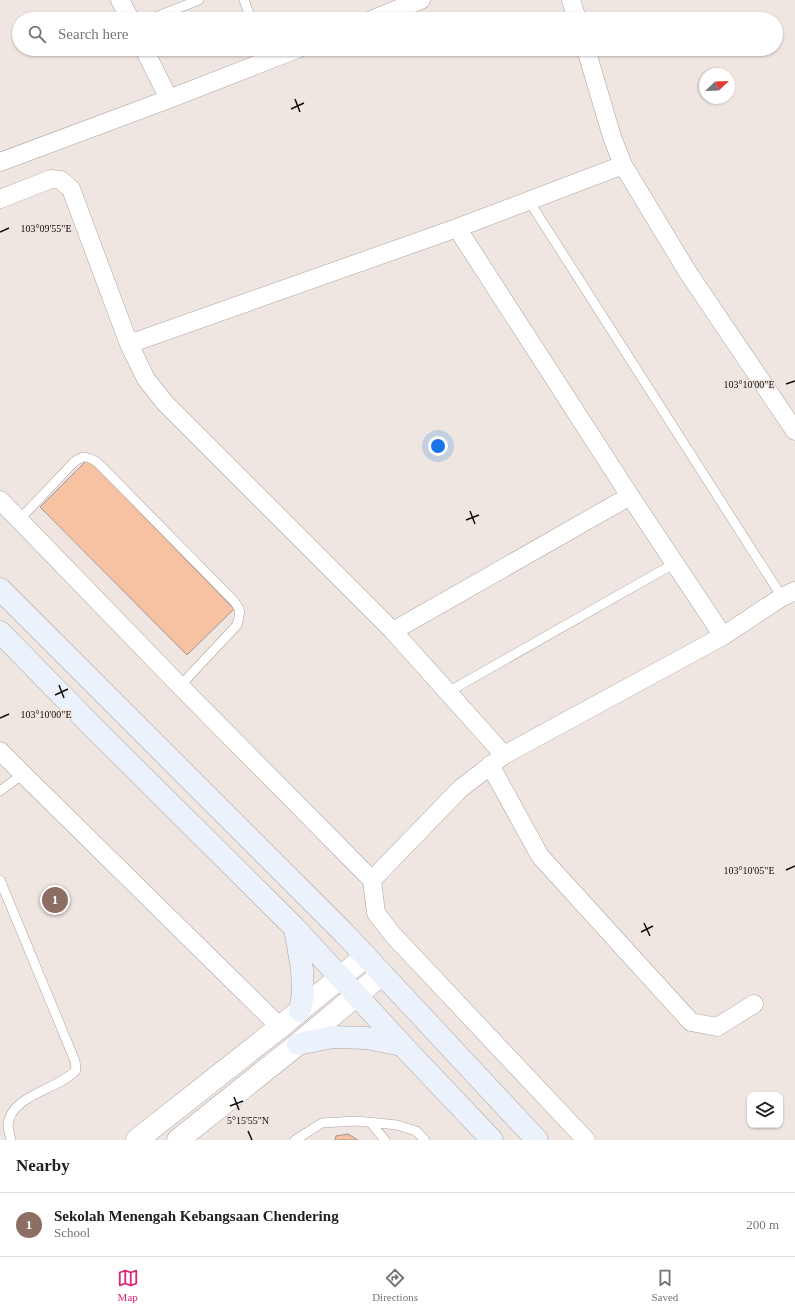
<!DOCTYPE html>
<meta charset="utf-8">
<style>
:root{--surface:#fff;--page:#f6f6f6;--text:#202124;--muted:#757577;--line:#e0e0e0;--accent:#db2777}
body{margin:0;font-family:Georgia,serif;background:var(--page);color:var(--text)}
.controls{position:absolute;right:12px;bottom:12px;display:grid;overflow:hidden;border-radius:8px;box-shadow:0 1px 3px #0004}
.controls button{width:36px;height:36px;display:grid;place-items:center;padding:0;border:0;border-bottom:1px solid var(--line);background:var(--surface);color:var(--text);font:20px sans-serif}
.compass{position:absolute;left:699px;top:68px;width:36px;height:36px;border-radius:50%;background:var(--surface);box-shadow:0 1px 3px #0004;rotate:67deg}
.you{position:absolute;left:438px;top:446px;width:14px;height:14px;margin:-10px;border:3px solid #fff;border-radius:50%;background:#1a73e8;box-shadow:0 0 0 6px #1a73e833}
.badge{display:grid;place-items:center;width:26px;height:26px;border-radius:50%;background:var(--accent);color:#fff;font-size:13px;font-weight:700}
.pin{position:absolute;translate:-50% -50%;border:2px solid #fff;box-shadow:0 1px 4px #0006}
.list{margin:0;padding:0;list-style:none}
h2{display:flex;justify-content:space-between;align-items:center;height:52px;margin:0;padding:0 16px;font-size:17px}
h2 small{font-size:13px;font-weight:400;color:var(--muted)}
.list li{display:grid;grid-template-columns:26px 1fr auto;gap:12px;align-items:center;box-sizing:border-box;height:64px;padding:0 16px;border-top:1px solid var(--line)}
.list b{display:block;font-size:15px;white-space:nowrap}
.list p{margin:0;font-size:13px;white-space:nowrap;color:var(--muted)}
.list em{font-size:13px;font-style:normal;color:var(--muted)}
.icon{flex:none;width:22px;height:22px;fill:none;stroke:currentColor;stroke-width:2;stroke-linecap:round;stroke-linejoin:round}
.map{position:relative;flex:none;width:795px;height:1140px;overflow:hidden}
.search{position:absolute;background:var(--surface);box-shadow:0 1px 3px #0004;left:12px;right:12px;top:12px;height:44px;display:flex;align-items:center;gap:10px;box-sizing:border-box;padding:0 14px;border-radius:22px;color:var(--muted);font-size:15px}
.sheet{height:116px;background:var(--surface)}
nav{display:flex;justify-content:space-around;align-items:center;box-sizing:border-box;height:56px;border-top:1px solid var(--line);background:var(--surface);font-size:11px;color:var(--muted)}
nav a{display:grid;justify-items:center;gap:2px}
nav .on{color:var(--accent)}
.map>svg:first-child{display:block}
.building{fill:#f7c2a1;stroke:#a09792}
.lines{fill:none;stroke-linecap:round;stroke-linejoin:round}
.service-casing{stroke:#aca39e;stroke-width:10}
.minor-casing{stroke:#aca39e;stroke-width:19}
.tertiary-casing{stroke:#aca39e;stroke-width:23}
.secondary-casing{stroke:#aca39e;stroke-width:23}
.service{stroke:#fff;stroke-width:9}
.minor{stroke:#fff;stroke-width:18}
.tertiary{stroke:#fff;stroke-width:22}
.secondary{stroke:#ecf2fb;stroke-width:22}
.ticks{fill:none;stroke:#100d0b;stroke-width:1.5}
.ticks-label{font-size:10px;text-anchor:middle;fill:#100d0b;stroke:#f0e6e1;stroke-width:3;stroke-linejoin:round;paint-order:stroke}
</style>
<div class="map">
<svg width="795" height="1140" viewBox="0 0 795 1140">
<rect width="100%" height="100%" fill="#f0e6e1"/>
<path class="building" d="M88 459 234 609 187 655 40 507Z
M348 1134 358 1140H335L336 1136Z"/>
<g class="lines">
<defs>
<path id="service" d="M244 0 251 19
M150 19 199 0
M529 201 782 597
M19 520 74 462C84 455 86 456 97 462L232 599C241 609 241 612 237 625L180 686
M448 692 675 563
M0 791 23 774
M0 880 75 1061 76 1070C60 1089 10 1095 8 1125 8 1129 10 1135 11 1140
M371 1123 385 1140
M295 1140 322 1123 357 1121 397 1125 416 1131 425 1140"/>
<path id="minor" d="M120 0 130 19
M571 0 577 19
M373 19 421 0
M144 49 169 99
M586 49 612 137 623 165
M0 162 169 99 297 49
M0 199 51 179 61 180 71 189 129 344 146 379 165 403 393 631 630 496
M457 228 630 496 723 636
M129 344 457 228 623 165 687 271 795 431
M0 500 180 686 372 880 376 913 393 935 586 1140
M393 631 504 755
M0 751 23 774 280 1027
M490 765 540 856 691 1022 717 1027 754 1004
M372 880 460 789 504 755 723 636 782 597 795 591"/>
<path id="tertiary" d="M137 1140 280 1027 366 956
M178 1140 298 1044 382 974"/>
<path id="secondary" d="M0 589 344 933 537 1140
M0 632 93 727 295 928 402 1045 492 1140
M295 928 302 969 303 994 300 1011
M298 1044 333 1037 367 1038 402 1045"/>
</defs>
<use href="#service" class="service-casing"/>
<use href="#minor" class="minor-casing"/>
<use href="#tertiary" class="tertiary-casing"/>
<use href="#secondary" class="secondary-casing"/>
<use href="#service" class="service"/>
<use href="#minor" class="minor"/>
<use href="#tertiary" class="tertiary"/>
<use href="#secondary" class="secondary"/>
</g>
<path class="ticks" d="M295 99 300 112M291 109 304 103M0 232 9 228M786 384 795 381M470 511 475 524M466 520 479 515M59 685 64 698M55 695 68 689M0 718 9 714M786 870 795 866M644 923 650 936M641 932 653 926M234 1097 239 1110M230 1106 243 1101M248 1131 252 1140"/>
<g class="ticks-label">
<text x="46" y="232">103°09'55"E</text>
<text x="749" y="388">103°10'00"E</text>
<text x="46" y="718">103°10'00"E</text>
<text x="749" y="874">103°10'05"E</text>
<text x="248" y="1124">5°15'55"N</text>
</g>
</svg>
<div class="controls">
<button><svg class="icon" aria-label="layers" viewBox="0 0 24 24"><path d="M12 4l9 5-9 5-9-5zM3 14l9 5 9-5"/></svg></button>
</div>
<svg class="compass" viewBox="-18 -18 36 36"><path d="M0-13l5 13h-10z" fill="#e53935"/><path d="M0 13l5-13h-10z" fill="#757577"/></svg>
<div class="you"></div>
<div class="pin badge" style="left:55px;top:900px;background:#8d6e63">1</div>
<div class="search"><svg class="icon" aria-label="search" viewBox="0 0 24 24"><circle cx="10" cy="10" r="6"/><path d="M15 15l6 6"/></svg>Search here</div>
</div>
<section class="sheet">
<h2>Nearby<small></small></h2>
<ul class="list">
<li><span class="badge" style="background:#8d6e63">1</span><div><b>Sekolah Menengah Kebangsaan Chendering</b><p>School</p></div><em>200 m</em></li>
</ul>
</section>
<nav>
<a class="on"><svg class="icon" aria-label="map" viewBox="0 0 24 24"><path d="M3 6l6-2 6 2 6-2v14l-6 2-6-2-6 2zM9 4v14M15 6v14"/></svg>Map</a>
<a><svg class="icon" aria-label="directions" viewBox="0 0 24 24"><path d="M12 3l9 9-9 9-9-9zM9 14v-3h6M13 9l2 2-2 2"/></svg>Directions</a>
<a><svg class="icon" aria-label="saved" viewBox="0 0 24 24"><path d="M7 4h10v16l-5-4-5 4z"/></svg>Saved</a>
</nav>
